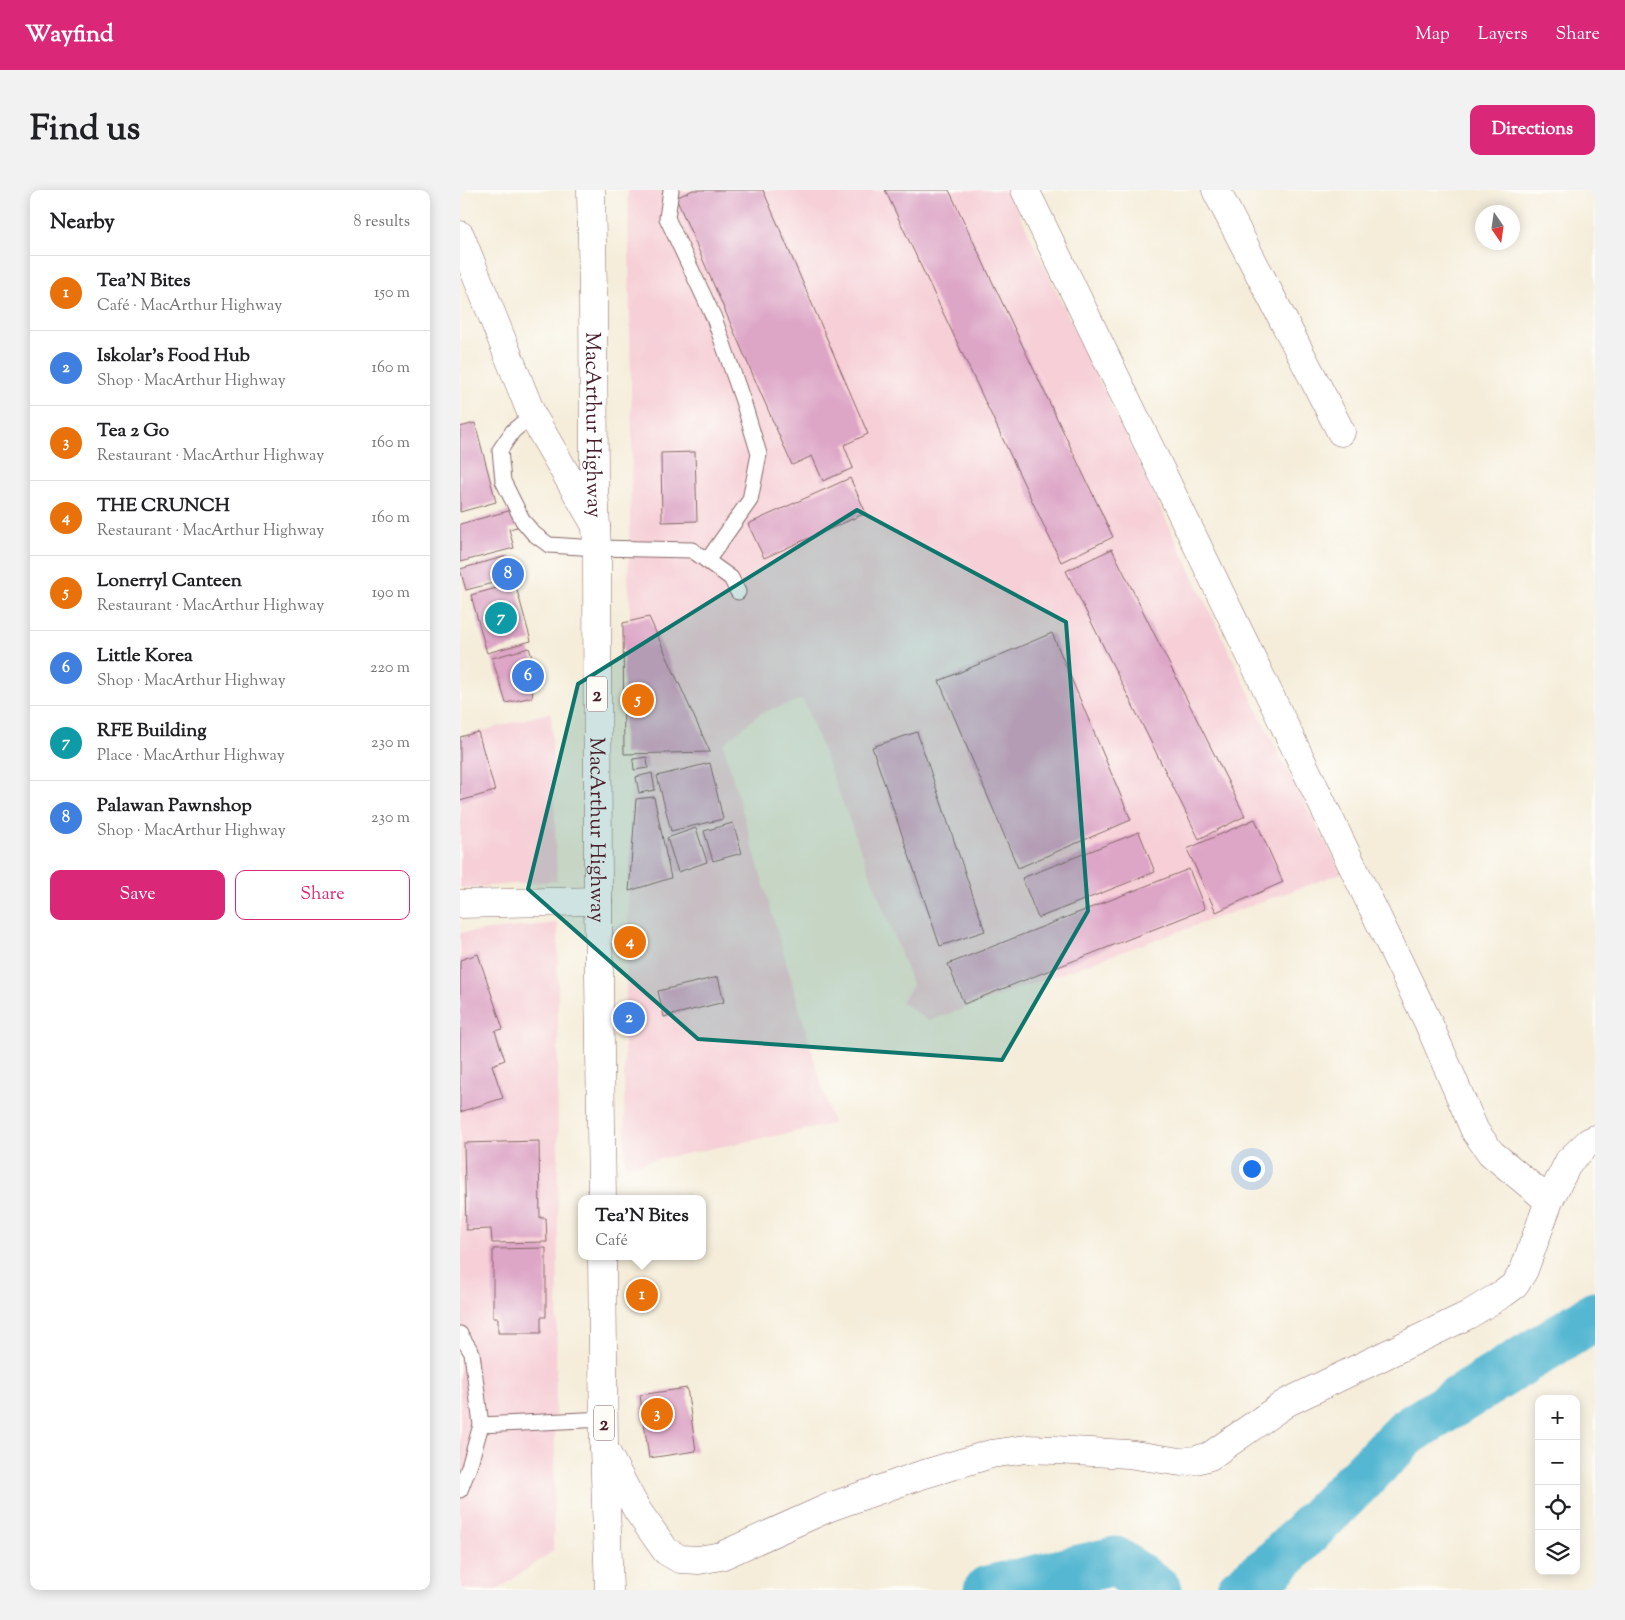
<!DOCTYPE html>
<meta charset="utf-8">
<style>
:root{--surface:#fff;--page:#f2f2f2;--text:#202124;--muted:#757577;--line:#e0e0e0;--accent:#db2777}
body{margin:0;font-family:"Sorts Mill Goudy",serif;background:var(--page);color:var(--text)}
.controls{position:absolute;right:15px;bottom:15px;display:grid;overflow:hidden;border-radius:10px;box-shadow:0 2px 12px #0003}
.controls button{width:45px;height:45px;display:grid;place-items:center;padding:0;border:0;border-bottom:1px solid var(--line);background:var(--surface);color:var(--text);font:25px sans-serif}
.compass{position:absolute;left:1015px;top:15px;width:45px;height:45px;border-radius:50%;background:var(--surface);box-shadow:0 2px 12px #0003;rotate:167deg}
.you{position:absolute;left:791px;top:978px;width:18px;height:18px;margin:-12px;border:4px solid #fff;border-radius:50%;background:#1a73e8;box-shadow:0 0 0 8px #1a73e833}
.badge{display:grid;place-items:center;width:32px;height:32px;border-radius:50%;background:var(--accent);color:#fff;font-size:16px;font-weight:700}
.pin{position:absolute;translate:-50% -50%;border:2px solid #fff;box-shadow:0 1px 5px #0006}
.popup{position:absolute;left:118px;top:1005px;width:128px;height:65px;box-sizing:border-box;display:grid;place-content:center;border-radius:10px;background:var(--surface);filter:drop-shadow(0 1px 4px #0005);font-size:16px;white-space:nowrap;color:var(--muted)}
.popup b{font-size:19px;color:var(--text)}
.popup::after{content:'';position:absolute;left:50%;top:100%;margin-left:-10px;border:10px solid transparent;border-top-color:var(--surface)}
.list{margin:0;padding:0;list-style:none}
h2{display:flex;justify-content:space-between;align-items:center;height:65px;margin:0;padding:0 20px;font-size:21px}
h2 small{font-size:16px;font-weight:400;color:var(--muted)}
.list li{display:grid;grid-template-columns:32px 1fr auto;gap:15px;align-items:center;box-sizing:border-box;height:75px;padding:0 20px;border-top:1px solid var(--line)}
.list b{display:block;font-size:19px;white-space:nowrap}
.list p{margin:0;font-size:16px;white-space:nowrap;color:var(--muted)}
.list em{font-size:16px;font-style:normal;color:var(--muted)}
.actions{display:flex;gap:10px;padding:15px 20px}
.actions a{flex:1;padding:11px 0;border:1px solid var(--accent);border-radius:10px;text-align:center;font-size:18px;color:var(--accent)}
.actions .main{background:var(--accent);color:#fff}
.icon{flex:none;width:28px;height:28px;fill:none;stroke:currentColor;stroke-width:2;stroke-linecap:round;stroke-linejoin:round}
.map{position:relative;flex:none;width:1135px;height:1400px;overflow:hidden;border-radius:10px}
header{display:flex;align-items:center;gap:30px;box-sizing:border-box;height:70px;padding:0 25px;background:var(--accent);color:#fff}
header strong{font-size:24px}
nav{display:flex;gap:28px;margin-inline-start:auto;font-size:18px}
.intro{display:flex;align-items:center;justify-content:space-between;box-sizing:border-box;height:120px;padding:0 30px}
h1{margin:0;font-size:35px}
.button{padding:12px 22px;border-radius:10px;background:var(--accent);color:#fff;font-size:18px;font-weight:700}
main{display:flex;gap:30px;padding:0 30px}
aside{flex:1;background:var(--surface);border-radius:10px;box-shadow:0 2px 12px #0003}
.map>svg:first-child{display:block}
.built{fill:#f6cfd7}
.lines{fill:none;stroke-linecap:round;stroke-linejoin:round}
.river{stroke:#54b7d2;stroke-width:49}
.building{fill:#dda5c6}
.lane-casing{stroke:#866768;stroke-width:17}
.street-casing{stroke:#866768;stroke-width:29}
.primary-casing{stroke:#866768;stroke-width:29}
.lane{stroke:#fff;stroke-width:15}
.street{stroke:#fff;stroke-width:28}
.primary{stroke:#fff;stroke-width:28}
.marked{fill:#0f766e;fill-opacity:0.2;stroke:#0f766e;stroke-width:4;stroke-linejoin:round}
.labels{text-anchor:middle;stroke-width:4;stroke-linejoin:round;paint-order:stroke}
.shield{fill:#fdfcf7;stroke:#806168;stroke-width:1}
.shield-label{font-size:20px;font-weight:bold;fill:#4a1f2b}
.street-label{font-size:21px;fill:#4a1f2b;stroke:#fdfcf7}
</style>
<header>
<strong>Wayfind</strong>
<nav><a>Map</a><a>Layers</a><a>Share</a></nav>
</header>
<div class="intro"><h1>Find us</h1><a class="button">Directions</a></div>
<main>
<aside>
<h2>Nearby<small>8 results</small></h2>
<ul class="list">
<li><span class="badge" style="background:#e8710a">1</span><div><b>Tea'N Bites</b><p>Café · MacArthur Highway</p></div><em>150 m</em></li>
<li><span class="badge" style="background:#3f7fe0">2</span><div><b>Iskolar's Food Hub</b><p>Shop · MacArthur Highway</p></div><em>160 m</em></li>
<li><span class="badge" style="background:#e8710a">3</span><div><b>Tea 2 Go</b><p>Restaurant · MacArthur Highway</p></div><em>160 m</em></li>
<li><span class="badge" style="background:#e8710a">4</span><div><b>THE CRUNCH</b><p>Restaurant · MacArthur Highway</p></div><em>160 m</em></li>
<li><span class="badge" style="background:#e8710a">5</span><div><b>Lonerryl Canteen</b><p>Restaurant · MacArthur Highway</p></div><em>190 m</em></li>
<li><span class="badge" style="background:#3f7fe0">6</span><div><b>Little Korea</b><p>Shop · MacArthur Highway</p></div><em>220 m</em></li>
<li><span class="badge" style="background:#0f9aa8">7</span><div><b>RFE Building</b><p>Place · MacArthur Highway</p></div><em>230 m</em></li>
<li><span class="badge" style="background:#3f7fe0">8</span><div><b>Palawan Pawnshop</b><p>Shop · MacArthur Highway</p></div><em>230 m</em></li>
</ul>
<div class="actions"><a class="main">Save</a><a>Share</a></div>
</aside>
<div class="map">
<svg width="1135" height="1400" viewBox="0 0 1135 1400">
<rect width="100%" height="100%" fill="#fdfcf7"/>
<filter id="ink" filterUnits="userSpaceOnUse"><feTurbulence type="fractalNoise" baseFrequency=".02" numOctaves="2"/><feDisplacementMap in="SourceGraphic" scale="10" xChannelSelector="R" yChannelSelector="G"/><feConvolveMatrix kernelMatrix="1 2 1 2 8 2 1 2 1" color-interpolation-filters="sRGB"/></filter>
<filter id="wash" filterUnits="userSpaceOnUse"><feTurbulence type="fractalNoise" baseFrequency=".0096" numOctaves="4" result="noise"/><feDisplacementMap in="SourceGraphic" scale="20" xChannelSelector="R" yChannelSelector="G"/><feGaussianBlur stdDeviation="1.12" result="paint"/><feColorMatrix in="noise" values="0 0 0 0 0 0 0 0 0 0 0 0 0 0 0 0 0 1.4 0 .05"/><feComposite in="paint" operator="in"/></filter>
<g filter="url(#wash)">
<rect width="100%" height="100%" fill="#f5edda"/>
<path class="built" d="M168 0H548L813 553 882 683 469 831 441 812 453 796 343 509 301 523 263 554 373 934 165 976 164 871 171 615 170 412 168 390 172 260Z
M91 522 97 691 0 698V547Z
M98 733V1071L93 1361 37 1400H0V743Z"/>
<g class="lines">
<path class="river" d="M528 1400 655 1371 697 1400
M781 1400 813 1376 947 1242 1135 1126"/>
</g>
<g id="blocks">
<path class="building" d="M233 0H303L408 244 384 255 393 278 363 291 352 266 332 275 216 8Z
M425 0H489L653 347 601 372Z
M15 233 36 312 0 322V237Z
M235 262 237 331 202 332 201 263Z
M390 288 406 323 304 368 288 334Z
M52 320 57 337 49 339 54 358 0 372V334Z
M652 359 785 626 739 649 606 381Z
M47 366 52 388 6 400 0 379Z
M55 393 71 451 27 463 11 405Z
M189 427 250 562 164 564 163 433Z
M592 443 671 630 558 678 479 491Z
M69 458 76 480 72 507 46 513 32 468Z
M18 542 35 601 0 611V547Z
M457 542 525 741 480 756 412 557Z
M187 567 188 578 174 580 173 569Z
M250 573 263 629 211 641 197 586Z
M192 583 195 600 179 603 176 587Z
M194 607 211 688 169 701 176 609Z
M795 629 823 692 756 722 727 659Z
M273 633 282 663 253 671 244 641Z
M236 638 247 672 218 682 207 648Z
M679 642 695 682 578 728 562 688Z
M729 679 745 719 504 814 488 774Z
M18 764 43 839 35 841 45 870 32 875 43 908 0 922V770Z
M258 787 264 812 204 827 198 801Z
M79 951 80 1028H86L87 1052 32 1053 31 1039 6 1040 4 953Z
M86 1058V1127H81V1143H38V1128H33V1059Z
M227 1198 236 1261 189 1268 180 1205Z"/>
</g>
</g>
<g filter="url(#ink)">
<use href="#blocks" fill-opacity="0" stroke="#866768" stroke-width="1"/>
<g class="lines">
<defs>
<path id="lane" d="M211 0 207 28 254 128 283 211 299 264 290 310 247 371
M72 225 53 241 40 260 43 291 63 331 74 344 89 355 137 358 232 360 271 388 278 402
M0 1144 12 1163 21 1235 9 1277 0 1300
M21 1235 144 1229"/>
<path id="street" d="M565 0 968 832 1015 941 1031 963 1089 1011
M756 0 881 242
M0 45 72 225 136 336
M0 714 138 711
M144 1258 177 1320 206 1361 220 1369 239 1370 261 1366 370 1317 458 1286 531 1264 566 1259 595 1260 668 1264 721 1272 736 1270 750 1266 826 1213 1008 1125 1044 1103 1055 1095 1064 1080 1089 1011 1109 971 1129 952 1135 949"/>
<g id="primary">
<path id="s1" d="M131 0 133 103 134 296 137 358 138 711 142 1009"/>
<path d="M142 1066 144 1258 149 1400"/>
</g>
</defs>
<use href="#lane" class="lane-casing"/>
<use href="#street" class="street-casing"/>
<use href="#primary" class="primary-casing"/>
<use href="#lane" class="lane"/>
<use href="#street" class="street"/>
<use href="#primary" class="primary"/>
</g>
</g>
<path class="marked" d="M397 320 606 432 628 721 542 870 238 849 68 699 118 494Z"/>
<g class="labels">
<g class="shield">
<rect x="127" y="486.5" width="20" height="35" rx="4"/>
<rect x="134" y="1215.5" width="20" height="35" rx="4"/>
</g>
<g class="shield-label">
<text x="137" y="511">2</text>
<text x="144" y="1240">2</text>
</g>
<g class="street-label">
<text dy="7" stroke="none"><textPath href="#s1" startOffset="235">MacArthur Highway</textPath></text>
<text dy="7" stroke="none"><textPath href="#s1" startOffset="640">MacArthur Highway</textPath></text>
</g>
</g>
</svg>
<div class="controls">
<button>+</button>
<button>−</button>
<button><svg class="icon" aria-label="locate" viewBox="0 0 24 24"><circle cx="12" cy="12" r="6"/><path d="M12 2v4M12 18v4M2 12h4M18 12h4"/></svg></button>
<button><svg class="icon" aria-label="layers" viewBox="0 0 24 24"><path d="M12 4l9 5-9 5-9-5zM3 14l9 5 9-5"/></svg></button>
</div>
<svg class="compass" viewBox="-18 -18 36 36"><path d="M0-13l5 13h-10z" fill="#e53935"/><path d="M0 13l5-13h-10z" fill="#757577"/></svg>
<div class="you"></div>
<div class="pin badge" style="left:182px;top:1105px;background:#e8710a">1</div>
<div class="popup"><b>Tea'N Bites</b>Café</div>
<div class="pin badge" style="left:169px;top:828px;background:#3f7fe0">2</div>
<div class="pin badge" style="left:197px;top:1224px;background:#e8710a">3</div>
<div class="pin badge" style="left:170px;top:752px;background:#e8710a">4</div>
<div class="pin badge" style="left:178px;top:510px;background:#e8710a">5</div>
<div class="pin badge" style="left:68px;top:486px;background:#3f7fe0">6</div>
<div class="pin badge" style="left:41px;top:428px;background:#0f9aa8">7</div>
<div class="pin badge" style="left:48px;top:384px;background:#3f7fe0">8</div>
</div>
</main>
